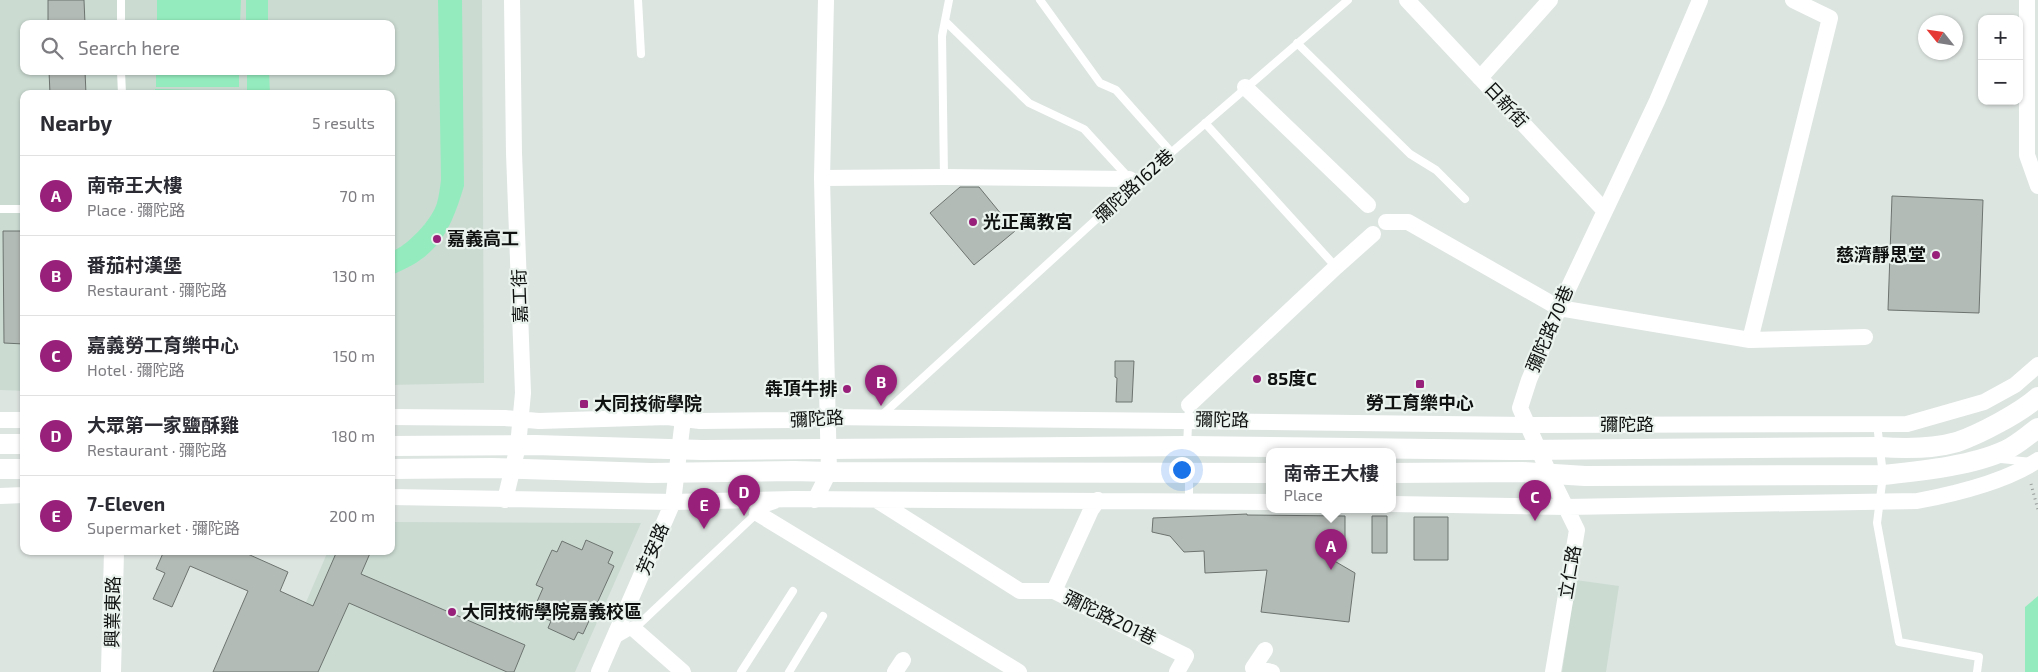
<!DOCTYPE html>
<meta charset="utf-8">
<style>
:root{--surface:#fff;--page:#f2f2f3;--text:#2b2b33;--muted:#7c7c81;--line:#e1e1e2;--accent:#98207b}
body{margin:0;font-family:"Exo 2","Noto Sans TC",sans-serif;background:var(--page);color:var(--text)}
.controls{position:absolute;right:15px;top:15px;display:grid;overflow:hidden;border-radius:10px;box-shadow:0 1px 4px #0004}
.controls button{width:45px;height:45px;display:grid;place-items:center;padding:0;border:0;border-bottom:1px solid var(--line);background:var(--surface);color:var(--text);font:25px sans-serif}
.compass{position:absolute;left:1918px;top:15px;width:45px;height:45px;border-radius:50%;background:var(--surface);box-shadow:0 1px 4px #0004;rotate:300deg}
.you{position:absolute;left:1181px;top:469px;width:18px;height:18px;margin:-12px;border:4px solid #fff;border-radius:50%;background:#1a73e8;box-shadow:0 0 0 8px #1a73e833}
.badge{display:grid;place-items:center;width:32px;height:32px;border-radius:50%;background:var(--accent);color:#fff;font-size:16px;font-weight:700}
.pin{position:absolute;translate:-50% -41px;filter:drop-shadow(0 1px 2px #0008)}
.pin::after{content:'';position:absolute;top:26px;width:18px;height:15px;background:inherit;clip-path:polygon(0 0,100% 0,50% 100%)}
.popup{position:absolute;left:1266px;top:448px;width:130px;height:65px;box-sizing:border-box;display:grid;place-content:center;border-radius:10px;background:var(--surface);filter:drop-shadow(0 1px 4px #0005);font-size:16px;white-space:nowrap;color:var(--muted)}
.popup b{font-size:19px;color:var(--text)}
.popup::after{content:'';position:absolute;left:50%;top:100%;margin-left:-10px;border:10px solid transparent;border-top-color:var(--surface)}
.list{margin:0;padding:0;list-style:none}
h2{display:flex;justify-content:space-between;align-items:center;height:65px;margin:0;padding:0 20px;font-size:21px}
h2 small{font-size:16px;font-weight:400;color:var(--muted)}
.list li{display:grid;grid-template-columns:32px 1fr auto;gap:15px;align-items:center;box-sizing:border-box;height:80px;padding:0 20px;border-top:1px solid var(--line)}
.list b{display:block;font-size:19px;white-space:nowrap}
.list p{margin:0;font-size:16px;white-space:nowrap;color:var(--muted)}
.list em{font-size:16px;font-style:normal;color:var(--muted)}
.icon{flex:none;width:28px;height:28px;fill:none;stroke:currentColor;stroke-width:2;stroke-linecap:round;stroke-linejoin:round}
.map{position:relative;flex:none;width:2038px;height:672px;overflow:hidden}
.search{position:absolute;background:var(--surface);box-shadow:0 1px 4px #0004;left:20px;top:20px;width:375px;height:55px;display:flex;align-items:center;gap:12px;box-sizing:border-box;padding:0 18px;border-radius:10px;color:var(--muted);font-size:19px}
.panel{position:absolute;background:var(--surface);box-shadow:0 1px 4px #0004;left:20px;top:90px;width:375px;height:465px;border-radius:10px}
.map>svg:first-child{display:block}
.built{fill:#cbdbd2;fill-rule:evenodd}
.green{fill:#94ecbe}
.building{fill:#b3bbb6;stroke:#6d7470}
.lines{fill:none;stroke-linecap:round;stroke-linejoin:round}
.path{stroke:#959b98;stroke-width:3;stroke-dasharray:1 4;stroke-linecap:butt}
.service{stroke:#fff;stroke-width:8}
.minor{stroke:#fff;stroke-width:16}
.tertiary{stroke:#fff;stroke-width:20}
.poi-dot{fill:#98207b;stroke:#ebf3ee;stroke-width:2}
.labels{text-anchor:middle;stroke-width:4.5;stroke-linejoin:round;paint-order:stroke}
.street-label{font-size:18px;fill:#0e110f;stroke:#ebf3ee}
.poi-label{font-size:18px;font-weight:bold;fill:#0e110f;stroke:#ebf3ee;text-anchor:start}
</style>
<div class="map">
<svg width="2038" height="672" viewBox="0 0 2038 672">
<rect width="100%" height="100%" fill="#dde5e1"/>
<path class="built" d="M0 0H482L484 383 391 385V94H24V391L0 390ZM24 24H391V71H24Z
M391 522 641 523 575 672H276L328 551H391Z
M1576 580 1619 586 1606 672H1562Z"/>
<path class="green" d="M157 0H241L240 24H157Z
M246 0H268V24H246Z
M438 0H462L464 186C450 232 438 257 391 275V252C407 246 432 220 437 203 439 196 440 187 441 180Z
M156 71H239V87H156Z
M247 71H269L270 94H247Z
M155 89 242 91V94H155Z
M2038 596V672H2025V607Z"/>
<path class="building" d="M48 0H84L85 24H48Z
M49 71H85L86 94H50Z
M960 187H979L1015 231 974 265 930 213Z
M1892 196 1983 200 1979 313 1888 310Z
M3 231H24V344L4 343Z
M1115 361H1134L1132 402H1116L1117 378 1115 377Z
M1247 514V515L1345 516V552H1319L1355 573 1349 622 1261 612 1267 570 1205 573 1204 551 1184 552 1170 536 1152 532 1153 518Z
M1372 516H1387V553H1372Z
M1414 517H1448V560H1414Z
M586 540 613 552 608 563 614 566 583 634 578 632 574 640 548 628 551 621 532 613 543 588 536 585 552 550 557 552 562 541 582 550Z
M164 551H241L288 572 280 591 313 606 337 551H371L361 574 525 645 514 672H507L349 603 318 672H213L248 591 190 566 172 607 153 599 165 573 156 569Z"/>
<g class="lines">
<path class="path" d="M2031 484 2038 510"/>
<path class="service" d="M121 0V24
M638 0 641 54
M1040 0 1100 83 1116 90 1171 152
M945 21 1029 103 1084 129 1129 178
M1297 43 1410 154 1436 170 1465 199
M121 71 122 94
M1205 123 1336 267
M944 177 942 36 949 0
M0 209H24
M881 416 1136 183 1348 0
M1877 424 1883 475 1877 523 1899 642 1979 657 1977 672
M1187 446 1189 405
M2001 459 2032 462
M1189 474V500
M617 639 634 629 757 513 763 509 775 505
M741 672 793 591
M789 672 823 616"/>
<path class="minor" d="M1407 0 1604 210
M2027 0V155L2038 186
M1480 78 1550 0
M1245 87 1368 205
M822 178 944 177 1129 179 1136 183
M1386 222H1408L1559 308 1750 340 1830 18 1793 0
M1750 340 1865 337
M1189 405 1336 267 1373 234
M391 417 505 418 539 421 667 417 700 421 794 420 829 417 1528 425 1907 424 1984 402 2015 385 2038 365
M0 420H24
M0 496 24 495
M391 497 673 502 794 499 1270 502
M505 500 518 446 523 393 514 153 512 0
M815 500 829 472 822 178 826 0
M1098 500 1091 510 1054 591 1186 656 1177 672
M878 501 1020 591H1054
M1392 504 1566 507 1917 501C1954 494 2007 481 2038 460
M757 513 1019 672
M634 629 683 672
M1265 650 1253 668 1272 672
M599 672 673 502 683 419
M895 672 903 660
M1553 672 1577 530 1549 473 1520 408 1529 380 1559 308 1657 101 1700 0"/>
<path class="tertiary" d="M0 444H24
M391 446 535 445 702 450 1187 446 1511 450 1880 447C1905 449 1932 449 1957 442 1980 434 2020 413 2038 397
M0 469H24
M391 469 492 468 651 473 794 471 829 472 1270 473
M1392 473 1522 472 1585 476 1883 475C1920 471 1972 466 2006 450 2017 445 2028 435 2038 428
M111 672 114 551"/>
</g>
<g class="poi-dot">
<circle cx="973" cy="222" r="5"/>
<circle cx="437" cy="239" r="5"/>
<circle cx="1936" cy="255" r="5"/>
<circle cx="1257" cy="379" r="5"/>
<rect x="1415" y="379" width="10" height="10" rx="2.5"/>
<circle cx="847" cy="389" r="5"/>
<rect x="579" y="399" width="10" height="10" rx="2.5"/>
<circle cx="452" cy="612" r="5"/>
</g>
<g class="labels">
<g class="street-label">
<text transform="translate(1506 105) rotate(47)" y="6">日新街</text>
<text transform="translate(1134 186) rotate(-42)" y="6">彌陀路162巷</text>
<text transform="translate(520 296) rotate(-92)" y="6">嘉工街</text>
<text transform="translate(1550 329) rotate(-67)" y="6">彌陀路70巷</text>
<text transform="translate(817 419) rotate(-3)" y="6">彌陀路</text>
<text transform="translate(1222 420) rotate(1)" y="6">彌陀路</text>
<text x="1627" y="431">彌陀路</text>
<text transform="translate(653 549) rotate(-67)" y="6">芳安路</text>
<text transform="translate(1570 572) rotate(-80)" y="6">立仁路</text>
<text transform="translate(113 612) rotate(-89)" y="6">興業東路</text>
<text transform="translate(1110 618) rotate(26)" y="6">彌陀路201巷</text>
</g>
<g class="poi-label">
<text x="983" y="228">光正萬教宮</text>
<text x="447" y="245">嘉義高工</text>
<text x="1926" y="261" text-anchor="end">慈濟靜思堂</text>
<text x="1267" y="385">85度C</text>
<text x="837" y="395" text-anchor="end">犇頂牛排</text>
<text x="1420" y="409" text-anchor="middle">勞工育樂中心</text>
<text x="594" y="410">大同技術學院</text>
<text x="462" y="618">大同技術學院嘉義校區</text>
</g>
</g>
</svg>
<div class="controls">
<button>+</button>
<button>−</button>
</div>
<svg class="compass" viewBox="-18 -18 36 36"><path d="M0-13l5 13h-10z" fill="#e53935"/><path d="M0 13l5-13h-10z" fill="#7c7c81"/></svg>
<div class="you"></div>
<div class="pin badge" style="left:1331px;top:570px">A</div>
<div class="popup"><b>南帝王大樓</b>Place</div>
<div class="pin badge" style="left:881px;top:406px">B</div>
<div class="pin badge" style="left:1535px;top:521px">C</div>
<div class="pin badge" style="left:744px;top:516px">D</div>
<div class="pin badge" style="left:704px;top:529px">E</div>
<div class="search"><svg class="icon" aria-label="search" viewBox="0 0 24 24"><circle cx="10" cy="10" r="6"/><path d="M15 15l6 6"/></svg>Search here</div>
<section class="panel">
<h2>Nearby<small>5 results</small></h2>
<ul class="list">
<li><span class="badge">A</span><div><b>南帝王大樓</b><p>Place · 彌陀路</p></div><em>70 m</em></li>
<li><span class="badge">B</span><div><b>番茄村漢堡</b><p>Restaurant · 彌陀路</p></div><em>130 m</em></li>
<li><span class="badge">C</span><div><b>嘉義勞工育樂中心</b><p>Hotel · 彌陀路</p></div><em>150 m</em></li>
<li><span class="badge">D</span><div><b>大眾第一家鹽酥雞</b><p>Restaurant · 彌陀路</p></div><em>180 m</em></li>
<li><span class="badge">E</span><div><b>7-Eleven</b><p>Supermarket · 彌陀路</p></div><em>200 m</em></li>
</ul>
</section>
</div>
